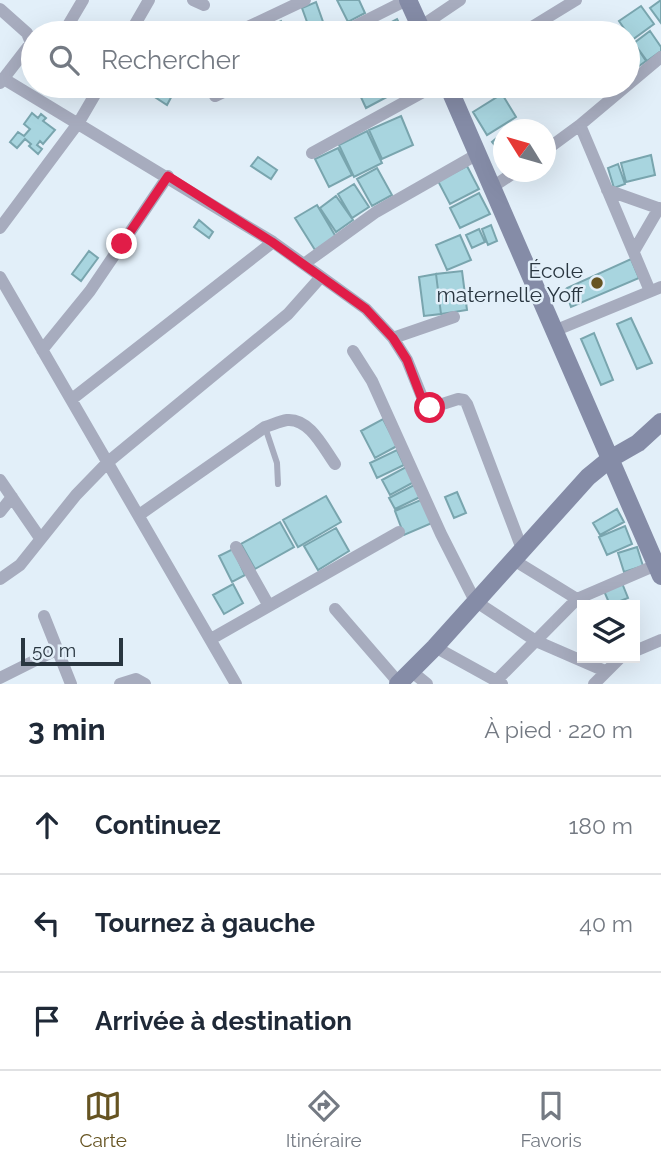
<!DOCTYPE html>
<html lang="fr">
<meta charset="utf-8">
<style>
:root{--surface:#fff;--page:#f2f2f3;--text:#1f2937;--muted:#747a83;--line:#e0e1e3;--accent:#665422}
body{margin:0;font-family:Raleway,sans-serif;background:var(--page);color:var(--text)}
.controls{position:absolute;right:21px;bottom:21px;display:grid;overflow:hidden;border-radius:0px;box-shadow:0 7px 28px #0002}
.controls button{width:63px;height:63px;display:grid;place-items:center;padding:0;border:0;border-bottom:2px solid var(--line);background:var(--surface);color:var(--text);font:35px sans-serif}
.compass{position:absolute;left:493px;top:119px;width:63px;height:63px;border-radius:50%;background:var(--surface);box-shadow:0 7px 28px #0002;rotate:307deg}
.scale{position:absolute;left:21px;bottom:18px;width:102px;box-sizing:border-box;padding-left:7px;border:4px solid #293640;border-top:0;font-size:19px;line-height:24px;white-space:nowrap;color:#293640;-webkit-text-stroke:5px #e2eff9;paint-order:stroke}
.stop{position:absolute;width:21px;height:21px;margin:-16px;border:5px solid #e11d48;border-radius:50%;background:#fff}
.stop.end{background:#e11d48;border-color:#fff;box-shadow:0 2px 7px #0008}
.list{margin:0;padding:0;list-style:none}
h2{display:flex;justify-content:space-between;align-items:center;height:91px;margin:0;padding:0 28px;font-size:30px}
h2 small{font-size:23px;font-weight:400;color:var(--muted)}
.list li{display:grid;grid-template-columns:46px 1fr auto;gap:21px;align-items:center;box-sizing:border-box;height:98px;padding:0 28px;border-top:2px solid var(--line)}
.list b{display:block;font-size:26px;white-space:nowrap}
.list em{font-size:23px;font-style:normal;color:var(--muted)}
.icon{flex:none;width:38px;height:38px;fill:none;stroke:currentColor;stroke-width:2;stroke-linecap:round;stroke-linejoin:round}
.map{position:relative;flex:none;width:661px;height:684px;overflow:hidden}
.search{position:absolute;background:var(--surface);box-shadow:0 7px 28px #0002;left:21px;right:21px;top:21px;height:77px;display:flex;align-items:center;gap:18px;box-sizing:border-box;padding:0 24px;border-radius:38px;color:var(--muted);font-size:26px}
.sheet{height:385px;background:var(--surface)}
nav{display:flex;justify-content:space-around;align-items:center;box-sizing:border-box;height:98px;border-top:2px solid var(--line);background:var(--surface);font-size:19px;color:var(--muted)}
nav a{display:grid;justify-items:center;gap:4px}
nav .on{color:var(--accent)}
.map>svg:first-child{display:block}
.building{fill:#a8d5df;stroke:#79a5ae;stroke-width:2}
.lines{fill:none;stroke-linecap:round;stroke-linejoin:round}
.lane{stroke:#a7acbe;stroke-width:6}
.street{stroke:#a7acbe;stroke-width:12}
.secondary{stroke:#858ca7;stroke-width:18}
.route{stroke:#e11d48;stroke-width:9}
.poi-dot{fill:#665422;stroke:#e2eff9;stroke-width:2.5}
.labels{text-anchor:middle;stroke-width:5;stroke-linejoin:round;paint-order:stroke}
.poi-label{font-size:21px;fill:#293640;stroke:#e2eff9;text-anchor:end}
</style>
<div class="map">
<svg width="661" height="684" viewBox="0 0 661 684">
<rect width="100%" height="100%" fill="#e2eff9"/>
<path class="building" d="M337 0H359L365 13 348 22Z
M661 0V23L650 8Z
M316 2 327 33H311L302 8Z
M641 6 654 24 632 40 619 21Z
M397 19 404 33H378L376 30Z
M281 21 286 33H268L266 28Z
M650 31 661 47V51L647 61 634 43Z
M634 43 646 61 628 74V47Z
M138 86H158L163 89 165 86H173L176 88 167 105Z
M373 86H395L398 91 366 108 359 93Z
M402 86H424L407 95Z
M502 94 516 117 487 135 473 112Z
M32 113 38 118 41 114 46 118 43 121 55 130 43 144 40 141 37 145 42 149 38 154 29 146 31 144 25 139 17 148 10 142 18 132 24 136 30 129 24 124Z
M401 116 413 145 382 159 369 130Z
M367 131 382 163 354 177 339 145Z
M504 132V157L492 142Z
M338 148 352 175 329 187 315 159Z
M651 155 655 175 626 182 621 163Z
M258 157 277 170 271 179 251 166Z
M618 164 625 184 614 188 608 168Z
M467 166 479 189 450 204 438 181Z
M377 168 392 195 372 206 357 179Z
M354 184 369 207 352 218 338 194Z
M479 193 490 214 460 228 450 208Z
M336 196 353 220 336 232 320 208Z
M317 205 336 237 315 250 295 218Z
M199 220 213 232 209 238 194 227Z
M491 225 497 241 488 245 482 229Z
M479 229 485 242 472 248 466 235Z
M460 235 471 260 447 270 436 245Z
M89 251 98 258 81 281 72 274Z
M631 259 639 278 571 307 565 290 567 288Z
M462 271 467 310 441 314 436 274Z
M436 274 441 314 424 316 419 277Z
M631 318 652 363 637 369 617 324Z
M594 333 613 380 601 385 581 339Z
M383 419 397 446 375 458 361 431Z
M397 450 404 465 377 478 370 463Z
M406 467 414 482 390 495 382 480Z
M414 485 420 497 395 509 389 498Z
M457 492 466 513 454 518 445 497Z
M326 496 341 522 298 547 283 520Z
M423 499 432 523 404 535 395 511Z
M617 509 624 522 600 535 593 523Z
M280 522 294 547 255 569 241 544Z
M625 526 632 544 607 555 599 537Z
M336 528 349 551 318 570 304 546Z
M637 547 643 566 624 572 618 553Z
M233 549 245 575 232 582 219 556Z
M622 583 628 598 610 605 604 591Z
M233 584 243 603 224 614 213 595Z"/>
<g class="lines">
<path class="lane" d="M265 427 277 463 278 484"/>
<path class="street" d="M193 0 204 5
M0 9 27 33 31 43 0 83
M67 27 83 0
M420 27 460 0
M130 33 149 0
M235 33 305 0
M341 33 407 0
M522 33 576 0
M4 79 273 242 366 309 393 338 407 360 426 407 430 408 458 399 464 400 467 404 522 549
M215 96 236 86
M580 125 650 291
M546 150 580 125 661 57
M312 153 434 86
M491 188 515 172
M607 190 661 209
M0 228 79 122 100 86
M634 251 659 208
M304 264 376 212 476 155
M0 277 236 684
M554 331 661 287
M393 338 454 317
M42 350 90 291 168 176
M353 351 372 381 441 534 475 601 536 641 605 671
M72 399 273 242
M0 480 40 538
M0 512 12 497
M139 515 265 427C272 425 280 421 287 420 310 418 324 449 335 464
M236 547 269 606
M512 559 577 599
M0 579 20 565 76 495 108 462 288 314 320 278
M335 609 399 683
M44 616 71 684
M211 639 399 532
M435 647 502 684
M635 651 661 640
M411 671 427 684
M0 678 56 650
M496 681 577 599 656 565
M120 684 136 679 145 684
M594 684 620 658"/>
<path class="secondary" d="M408 0 423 33
M448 86 661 576
M398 684 435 647 588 477 610 459 638 443 661 422"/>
</g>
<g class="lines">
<path class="route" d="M122 244 168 176 272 242 366 309 393 338 407 360 423 402 430 408"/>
</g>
<circle class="poi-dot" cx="597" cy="283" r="7"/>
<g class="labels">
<g class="poi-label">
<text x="583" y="278">École<tspan x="583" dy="24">maternelle Yoff</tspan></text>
</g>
</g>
</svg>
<div class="controls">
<button><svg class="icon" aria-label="layers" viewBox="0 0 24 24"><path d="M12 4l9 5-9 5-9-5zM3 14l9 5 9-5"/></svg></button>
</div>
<svg class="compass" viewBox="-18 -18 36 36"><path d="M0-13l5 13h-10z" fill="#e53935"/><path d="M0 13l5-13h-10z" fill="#747a83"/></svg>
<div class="scale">50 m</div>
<div class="stop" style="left:430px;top:408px"></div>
<div class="stop end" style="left:122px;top:244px"></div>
<div class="search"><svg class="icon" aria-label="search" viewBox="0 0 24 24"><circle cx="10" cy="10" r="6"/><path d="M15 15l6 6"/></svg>Rechercher</div>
</div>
<section class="sheet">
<h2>3 min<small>À pied · 220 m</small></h2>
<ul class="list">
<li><svg class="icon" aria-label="ahead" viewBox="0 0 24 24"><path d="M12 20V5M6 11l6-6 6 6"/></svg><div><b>Continuez</b></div><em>180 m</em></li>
<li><svg class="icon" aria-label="left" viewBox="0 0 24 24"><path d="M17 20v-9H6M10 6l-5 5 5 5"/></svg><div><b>Tournez à gauche</b></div><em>40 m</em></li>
<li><svg class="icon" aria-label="arrive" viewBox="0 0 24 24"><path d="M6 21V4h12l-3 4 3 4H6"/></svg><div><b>Arrivée à destination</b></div></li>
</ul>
</section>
<nav>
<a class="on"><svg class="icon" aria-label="map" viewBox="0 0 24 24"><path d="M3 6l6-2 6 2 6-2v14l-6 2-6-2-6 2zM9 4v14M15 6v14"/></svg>Carte</a>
<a><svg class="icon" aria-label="directions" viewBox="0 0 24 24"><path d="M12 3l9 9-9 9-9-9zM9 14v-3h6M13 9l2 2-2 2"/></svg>Itinéraire</a>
<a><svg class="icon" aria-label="saved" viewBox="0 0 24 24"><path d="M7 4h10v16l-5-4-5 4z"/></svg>Favoris</a>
</nav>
